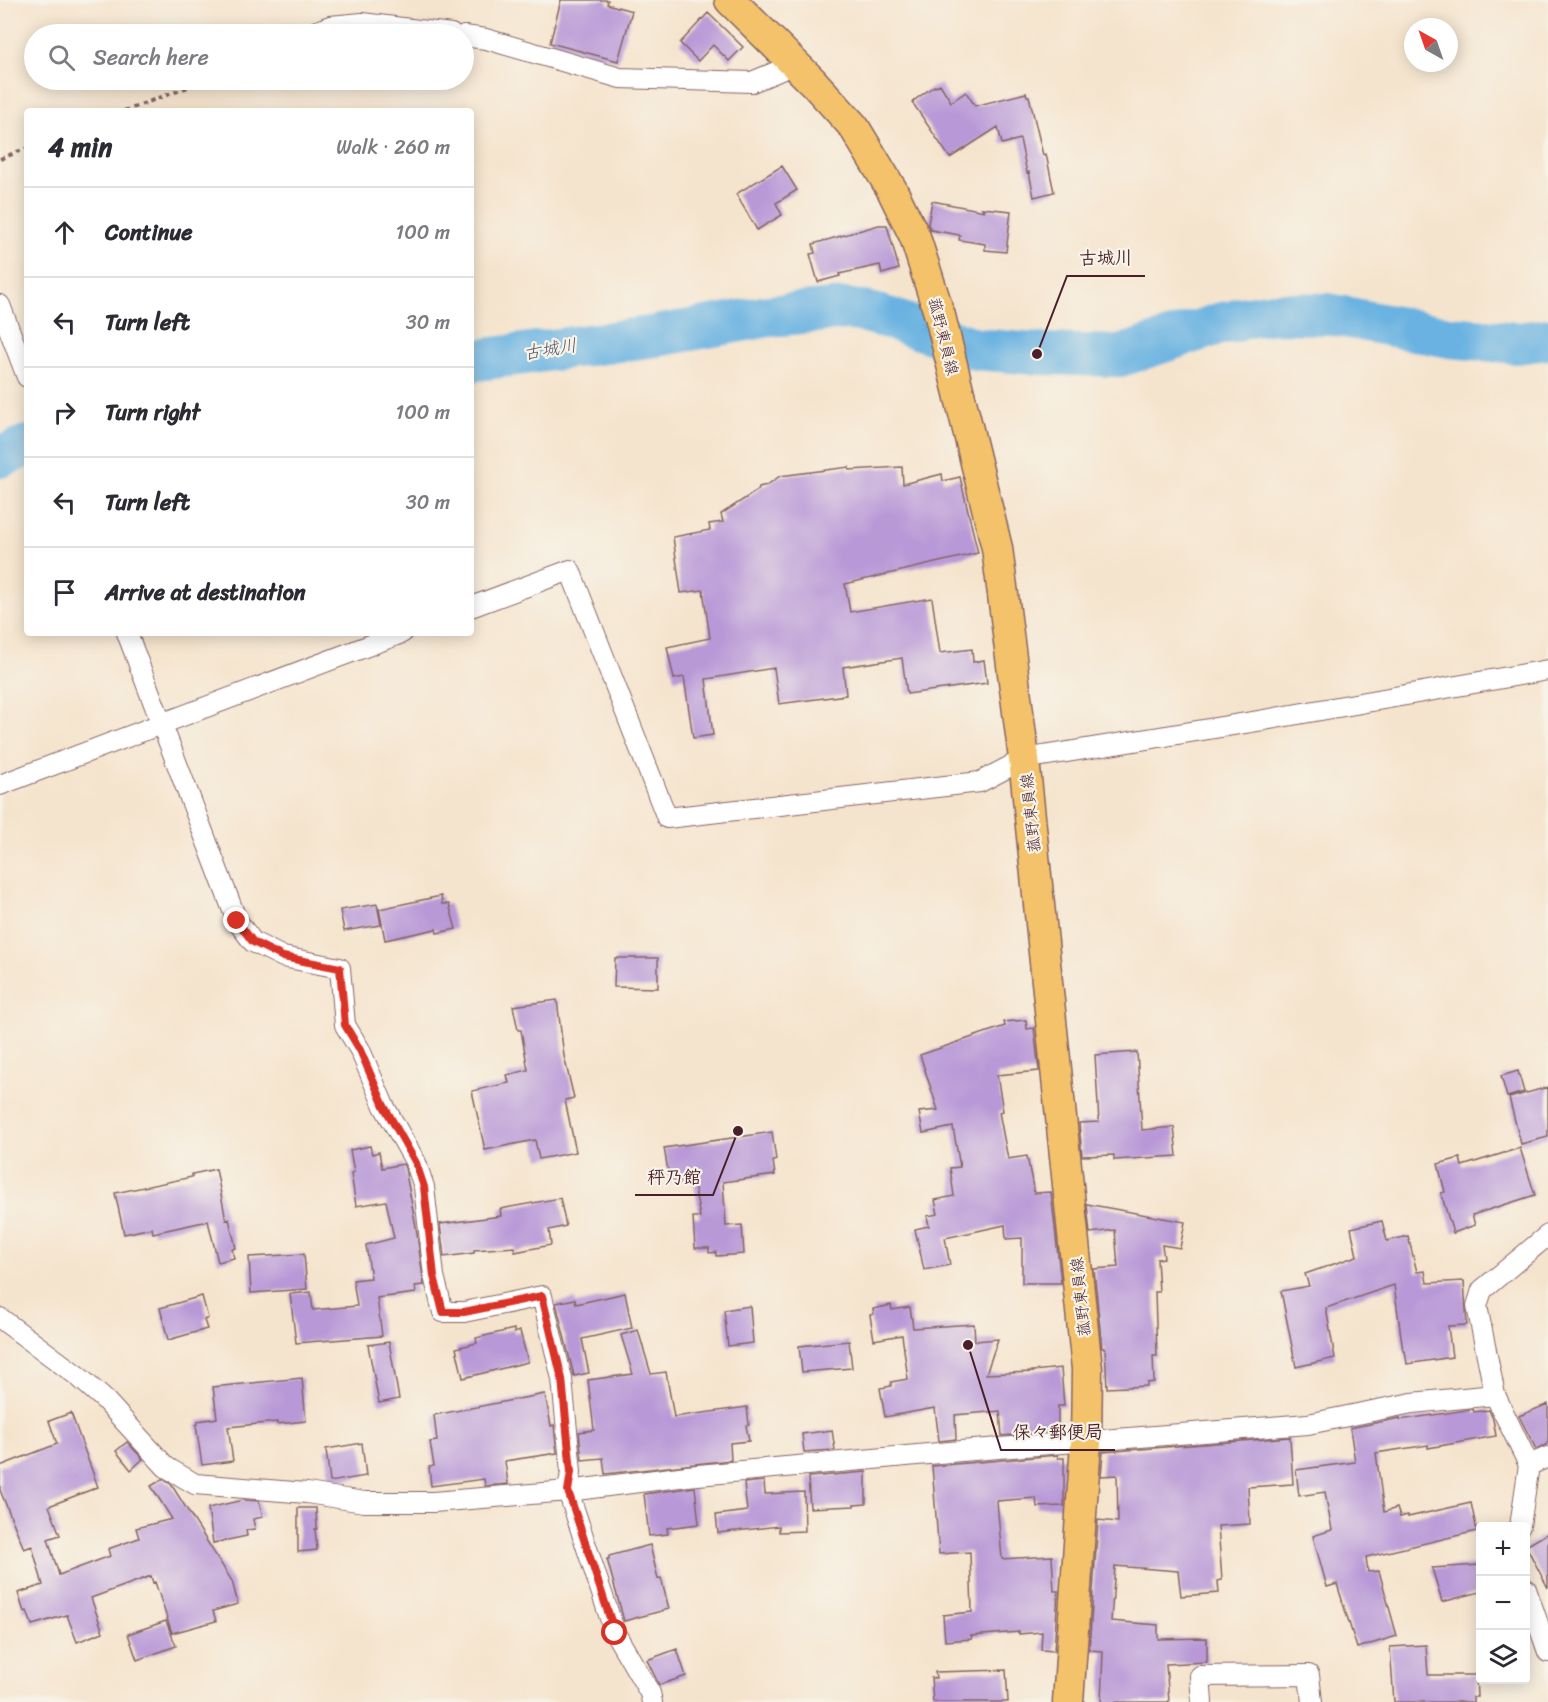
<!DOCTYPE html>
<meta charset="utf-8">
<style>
:root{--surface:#fff;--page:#f2f2f3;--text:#2b2b33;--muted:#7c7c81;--line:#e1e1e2}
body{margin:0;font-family:Sriracha,"Klee One",sans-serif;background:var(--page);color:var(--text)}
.controls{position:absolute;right:18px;bottom:18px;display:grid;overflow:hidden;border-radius:6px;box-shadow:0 3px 15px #0003}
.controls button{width:54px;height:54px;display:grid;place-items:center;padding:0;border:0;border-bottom:2px solid var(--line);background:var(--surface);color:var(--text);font:30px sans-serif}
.compass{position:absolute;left:1404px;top:18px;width:54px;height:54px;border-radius:50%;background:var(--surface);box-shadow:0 3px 15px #0003;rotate:320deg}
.stop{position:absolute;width:18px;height:18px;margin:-14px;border:4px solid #d93025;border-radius:50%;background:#fff}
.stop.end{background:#d93025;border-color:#fff;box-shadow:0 2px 6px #0008}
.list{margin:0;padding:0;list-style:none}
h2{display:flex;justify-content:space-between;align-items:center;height:78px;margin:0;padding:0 24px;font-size:26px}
h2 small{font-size:20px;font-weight:400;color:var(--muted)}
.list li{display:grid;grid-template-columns:39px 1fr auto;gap:18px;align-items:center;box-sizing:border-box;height:90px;padding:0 24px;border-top:2px solid var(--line)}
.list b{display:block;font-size:22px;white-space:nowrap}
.list em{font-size:20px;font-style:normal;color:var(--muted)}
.icon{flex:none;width:33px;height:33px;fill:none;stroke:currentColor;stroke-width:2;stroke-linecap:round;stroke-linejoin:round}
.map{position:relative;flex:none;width:1548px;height:1702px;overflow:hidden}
.search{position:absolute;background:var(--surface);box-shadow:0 3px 15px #0003;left:24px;top:24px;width:450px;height:66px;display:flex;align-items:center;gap:15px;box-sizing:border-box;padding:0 21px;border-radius:33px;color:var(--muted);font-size:22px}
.panel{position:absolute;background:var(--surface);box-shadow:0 3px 15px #0003;left:24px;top:108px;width:450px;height:528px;border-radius:6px}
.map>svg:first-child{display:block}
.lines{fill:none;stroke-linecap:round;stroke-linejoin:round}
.river{stroke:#69b2e1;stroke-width:42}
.building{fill:#b898d7}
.minor-casing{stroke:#866464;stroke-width:22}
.primary-casing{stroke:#866464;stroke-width:33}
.path{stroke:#866464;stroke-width:4;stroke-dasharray:4.5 4.5;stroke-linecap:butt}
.minor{stroke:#fff;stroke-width:20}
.primary{stroke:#f3c26a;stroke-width:30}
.route{stroke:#d93025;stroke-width:8}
.labels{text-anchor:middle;stroke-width:4.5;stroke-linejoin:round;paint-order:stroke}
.street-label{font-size:16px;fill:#4a1f2b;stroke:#f7f3e8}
.water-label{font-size:18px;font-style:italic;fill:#55526b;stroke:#f7f3e8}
.leader{fill:none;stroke:#4a1f2b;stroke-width:2}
.callout-dot{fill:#4a1f2b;stroke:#f7f3e8;stroke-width:2}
.callout-label{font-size:18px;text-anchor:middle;font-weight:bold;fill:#4a1f2b;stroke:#f7f3e8;stroke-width:4.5;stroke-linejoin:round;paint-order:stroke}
</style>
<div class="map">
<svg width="1548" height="1702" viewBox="0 0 1548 1702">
<rect width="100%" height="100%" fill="#f7f3e8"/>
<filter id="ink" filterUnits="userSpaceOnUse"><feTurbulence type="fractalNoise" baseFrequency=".0167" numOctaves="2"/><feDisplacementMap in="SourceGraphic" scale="12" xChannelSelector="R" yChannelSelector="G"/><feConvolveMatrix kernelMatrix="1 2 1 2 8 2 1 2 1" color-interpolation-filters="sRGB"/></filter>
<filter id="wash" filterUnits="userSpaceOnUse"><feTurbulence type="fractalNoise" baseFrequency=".008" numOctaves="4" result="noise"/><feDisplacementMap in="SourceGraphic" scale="24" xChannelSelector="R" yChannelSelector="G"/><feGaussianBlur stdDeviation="1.35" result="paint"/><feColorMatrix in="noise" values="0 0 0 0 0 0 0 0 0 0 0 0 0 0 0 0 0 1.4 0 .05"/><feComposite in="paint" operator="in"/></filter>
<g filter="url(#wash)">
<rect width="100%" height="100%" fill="#f5e4cd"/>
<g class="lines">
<path class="river" d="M471 361 656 336 769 316 846 309 866 312 891 319 976 349 1037 354 1120 356 1222 323 1234 322 1241 318 1275 313 1329 314 1449 337 1517 343 1548 339
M0 457 27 446"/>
</g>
<g id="blocks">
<path class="building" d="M561 0H608L607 4 632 11 618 61 550 43Z
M708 13 743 47 729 61 713 45 698 61 680 43Z
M940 84 951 102 966 92 975 106 1026 93 1027 96H1029L1043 155 1046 154 1054 192 1034 197 1029 172 1027 173 1020 139 1002 144 998 127 950 158 912 102 934 86 935 87Z
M782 166 797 190 776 203 782 215 757 230 736 194Z
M932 201 984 211 982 208 1011 211 1006 252 985 250V244L959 240 960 235 931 230 928 224Z
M879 225H887L899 269 882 274 880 265 839 274 840 276 818 282 810 254 815 253 813 244Z
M849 467V470L902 467 903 484 942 474 943 481 960 477 978 553 845 584 850 612 932 598 940 653 972 649 973 662 984 660 987 683 907 694 902 658 843 667 846 695 779 704 774 668 706 679 713 735 693 738 684 677 674 679 667 647 710 638 703 590 681 593 673 537 710 530 709 524 723 522 721 514 758 490 759 487 767 485 780 476Z
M441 896 442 904H449L456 929 437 933 436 929 385 940 379 909Z
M377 904 381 925 344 931 340 910Z
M615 958H658V988L614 987Z
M557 1000 564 1056 574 1098 565 1100 576 1152 539 1159 535 1140 485 1150 472 1091 509 1083 507 1075 528 1070 521 1030H518L513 1006Z
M1026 1020 1027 1029 1034 1028 1039 1071 997 1075 1003 1111 999 1112 1008 1159 1027 1156 1034 1193 1051 1192 1061 1283H1022V1238L1006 1239 1005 1225 945 1238 950 1265 924 1270 915 1229 929 1226 927 1216 938 1214 935 1200 954 1196 950 1168 960 1167 953 1127 923 1133 919 1112 938 1110 920 1055 1005 1026 1004 1022Z
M1137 1052 1142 1130 1174 1127 1177 1156 1114 1160V1155L1082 1156 1079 1123 1099 1122 1095 1055Z
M1518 1071 1524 1092 1507 1097 1501 1076Z
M1548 1087V1137L1521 1144 1509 1098Z
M772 1132 776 1160 773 1161 775 1175 723 1182 726 1226 742 1225 744 1254 716 1256V1252L709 1253V1248H695L693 1217H700L693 1179 670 1182 664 1148Z
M370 1146 372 1154 379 1152 382 1168 403 1164 405 1168 416 1227 424 1285 415 1286 416 1293 377 1298 382 1336 296 1343 290 1294 311 1292 313 1310 357 1306 353 1280 371 1278 366 1245 394 1238 386 1201 356 1206 351 1173 354 1172 350 1150Z
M1520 1148 1535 1195 1472 1215 1475 1225 1453 1233 1441 1193 1445 1192 1438 1164 1460 1158 1462 1166Z
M216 1169 226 1220 229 1219 236 1248 232 1249 234 1258 218 1262 208 1221 153 1233 152 1228 124 1234 115 1193 192 1177V1174Z
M560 1198 566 1226 549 1230 551 1245 515 1252V1247L474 1250V1253L444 1257 440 1224 501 1216 500 1209Z
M1087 1204 1185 1222 1180 1248 1162 1245 1164 1258 1157 1259 1159 1292H1155L1157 1356H1153L1154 1382 1147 1383V1386L1107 1388 1105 1348H1102L1094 1269 1118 1267 1115 1230 1090 1233Z
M1382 1221 1387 1241 1408 1236 1417 1272 1425 1271 1427 1283 1464 1281 1467 1325 1448 1326 1452 1357 1407 1364 1405 1351H1403L1394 1285 1326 1308 1335 1358 1296 1367 1281 1291 1309 1286 1305 1274 1357 1256 1351 1228Z
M304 1254 307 1289 251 1293 249 1257Z
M625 1293 632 1328 582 1339 589 1373 574 1376 556 1303 575 1299 576 1304Z
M202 1296 208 1318 204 1320 207 1329 168 1340 160 1308Z
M891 1305 892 1310 910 1307 913 1328 974 1324 975 1341 998 1339 986 1374 1033 1372 1032 1371 1061 1368 1064 1406H1058V1431L1002 1436 1000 1411 955 1415 956 1439 939 1441 935 1408 885 1417 880 1388 891 1386V1382L908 1379 902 1335 874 1340 870 1315 874 1314 873 1309Z
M750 1306 753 1343 728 1346 724 1310Z
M514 1329V1333L520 1331 528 1362 463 1378 456 1348 477 1343 476 1338Z
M638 1330 651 1374 666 1372 674 1417 747 1407 749 1425 746 1426 749 1441 730 1443 731 1460 605 1474 603 1458 582 1460 579 1432 594 1430 588 1380 633 1374 621 1335Z
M849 1341 852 1368 802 1372 799 1346Z
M389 1342 399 1399 379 1403 368 1345Z
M302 1378 306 1421 277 1424V1422L228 1427 233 1461 202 1465 196 1425 198 1424V1421L217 1418 213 1387Z
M545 1394 551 1426 554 1425 557 1453 505 1461 508 1484 485 1486 484 1479 431 1486 429 1467 434 1466 430 1442 437 1441 434 1415Z
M1548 1404V1444L1536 1449 1519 1416Z
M1473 1409 1474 1412 1489 1410 1493 1419 1496 1436 1428 1448V1445L1376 1453 1384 1512 1397 1508 1400 1517 1408 1515V1517L1471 1503 1477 1531 1366 1557 1368 1572 1379 1571 1397 1636 1357 1648 1337 1584 1327 1587 1313 1536 1332 1530 1325 1492 1299 1496 1296 1470 1355 1462 1350 1428 1400 1418V1420Z
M71 1413 98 1487 49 1506 60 1535 48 1539 59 1575 110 1556 108 1549 139 1538 136 1528 172 1519 151 1486 163 1479 171 1484 232 1581 238 1604 213 1611 216 1621 172 1633 155 1582 153 1583 151 1576 91 1598 103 1632 77 1642 67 1615 32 1625 27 1611 24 1612 18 1593 43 1585 32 1546 24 1549 0 1490V1466L57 1444 49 1421Z
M832 1430 835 1450 804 1452 802 1434Z
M1290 1437 1293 1484 1248 1487 1250 1524 1218 1526 1222 1580 1218 1581 1219 1593 1181 1596 1178 1571 1115 1566 1111 1621 1158 1625V1639L1207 1638V1662L1166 1664 1169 1702H1101L1103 1651 1089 1650 1098 1520 1118 1522 1117 1475 1101 1476 1103 1452Z
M127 1442 143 1459 131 1470 116 1451Z
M362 1443 366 1476 330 1482 326 1449Z
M1058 1455V1458H1064V1506L1037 1507 1036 1498 997 1501 1002 1559 1052 1556 1054 1591H1058L1054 1651 1041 1650 1042 1632 1019 1634V1632L971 1636 972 1639 945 1641 943 1615 972 1612 970 1552 939 1554 932 1466Z
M866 1472V1504L854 1505V1506L810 1508 808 1477Z
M764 1481 765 1494 804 1492 805 1531 779 1532V1526L718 1533 716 1515 747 1511 744 1483Z
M695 1487 699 1524 667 1528 668 1534 649 1536 644 1494Z
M243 1500 259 1501 263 1517 253 1519 255 1529 246 1530 247 1536 213 1543 208 1508Z
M298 1508H316L317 1529H315L317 1550 298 1552Z
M1548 1533V1588L1526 1546Z
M650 1545 658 1579 661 1578 669 1609 624 1621 607 1559H609V1556Z
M1480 1565V1592L1442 1602 1432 1568Z
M166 1621 176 1646 137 1660 128 1634Z
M1426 1645 1428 1675H1476L1477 1697H1473V1702H1394L1390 1647Z
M677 1649 686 1676 659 1685 647 1660Z
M1006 1670 1008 1702H933L931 1678H936L935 1672Z"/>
</g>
</g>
<g filter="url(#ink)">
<use href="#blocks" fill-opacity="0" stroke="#866464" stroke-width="1.5"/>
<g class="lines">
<defs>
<path id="minor" d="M309 34 330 26 362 23 451 34
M464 36 486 39 620 78 752 82 795 64
M0 305 27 377
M471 607 570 570 667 818 980 782 1024 759 1258 721 1548 670
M127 633 237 921 253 942 283 957 340 968 345 1025 360 1050 384 1106 416 1163 424 1187 434 1276 443 1312H464L542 1296 562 1379 571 1472 568 1491 615 1633 650 1693 652 1702
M0 785 402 633
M1548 1235 1482 1290 1477 1306 1495 1395 1529 1465 1548 1457
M0 1318 79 1377 105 1400 166 1467 195 1484 307 1493 364 1502H433L568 1491 687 1476 961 1451 1308 1424 1412 1403 1495 1395
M1520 1526 1529 1465
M1526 1589 1548 1652
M1202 1702 1200 1676 1309 1675 1312 1702"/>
<path id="primary" d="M730 0 813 82 854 127 892 190 915 237 940 316 997 548 1024 759 1087 1369 1086 1443 1068 1702"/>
</defs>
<use href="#minor" class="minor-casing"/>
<use href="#primary" class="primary-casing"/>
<path class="path" d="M124 111 207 80
M0 159 27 148"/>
<use href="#minor" class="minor"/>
<use href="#primary" class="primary"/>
</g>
</g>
<g class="lines" filter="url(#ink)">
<path class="route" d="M237 921 253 942 283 957 340 968 345 1025 360 1050 384 1106 416 1163 424 1187 434 1276 443 1312H464L542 1296 562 1379 571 1472 568 1491 615 1633"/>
</g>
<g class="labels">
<g class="street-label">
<text transform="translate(944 336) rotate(76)" y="6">菰野東員線</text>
<text transform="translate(1030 813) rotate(-96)" y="6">菰野東員線</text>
<text transform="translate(1080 1297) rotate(-96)" y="6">菰野東員線</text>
</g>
<g class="water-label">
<text transform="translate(550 349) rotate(-9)" y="6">古城川</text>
</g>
</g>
<path class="leader" d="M1037 354L1067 276H1145M738 1131L713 1195H635M968 1345L1001 1450H1115"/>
<g class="callout-dot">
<circle cx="1037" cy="354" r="6"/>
<circle cx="738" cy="1131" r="6"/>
<circle cx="968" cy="1345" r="6"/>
</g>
<g class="callout-label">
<text x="1106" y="264">古城川</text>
<text x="674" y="1183">秤乃館</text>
<text x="1058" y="1438">保々郵便局</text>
</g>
</svg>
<div class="controls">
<button>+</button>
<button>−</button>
<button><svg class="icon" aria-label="layers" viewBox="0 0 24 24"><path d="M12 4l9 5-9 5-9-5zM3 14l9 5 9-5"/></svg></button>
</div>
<svg class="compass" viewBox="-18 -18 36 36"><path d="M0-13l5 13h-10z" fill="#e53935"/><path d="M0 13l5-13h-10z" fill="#7c7c81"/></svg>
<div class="stop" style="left:615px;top:1633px"></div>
<div class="stop end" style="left:237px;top:921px"></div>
<div class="search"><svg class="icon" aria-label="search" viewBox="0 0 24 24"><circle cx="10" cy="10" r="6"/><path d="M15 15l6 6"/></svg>Search here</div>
<section class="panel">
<h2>4 min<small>Walk · 260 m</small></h2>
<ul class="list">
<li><svg class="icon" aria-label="ahead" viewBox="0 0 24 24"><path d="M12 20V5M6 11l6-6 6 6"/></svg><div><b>Continue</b></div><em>100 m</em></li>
<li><svg class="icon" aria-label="left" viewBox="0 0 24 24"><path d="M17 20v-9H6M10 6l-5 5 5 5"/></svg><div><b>Turn left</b></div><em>30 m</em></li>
<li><svg class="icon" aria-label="right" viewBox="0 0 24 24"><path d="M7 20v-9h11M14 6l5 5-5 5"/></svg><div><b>Turn right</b></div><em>100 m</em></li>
<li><svg class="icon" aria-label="left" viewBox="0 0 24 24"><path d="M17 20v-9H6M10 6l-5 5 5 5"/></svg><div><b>Turn left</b></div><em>30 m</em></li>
<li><svg class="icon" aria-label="arrive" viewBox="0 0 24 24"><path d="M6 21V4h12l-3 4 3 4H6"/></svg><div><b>Arrive at destination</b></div></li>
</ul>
</section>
</div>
